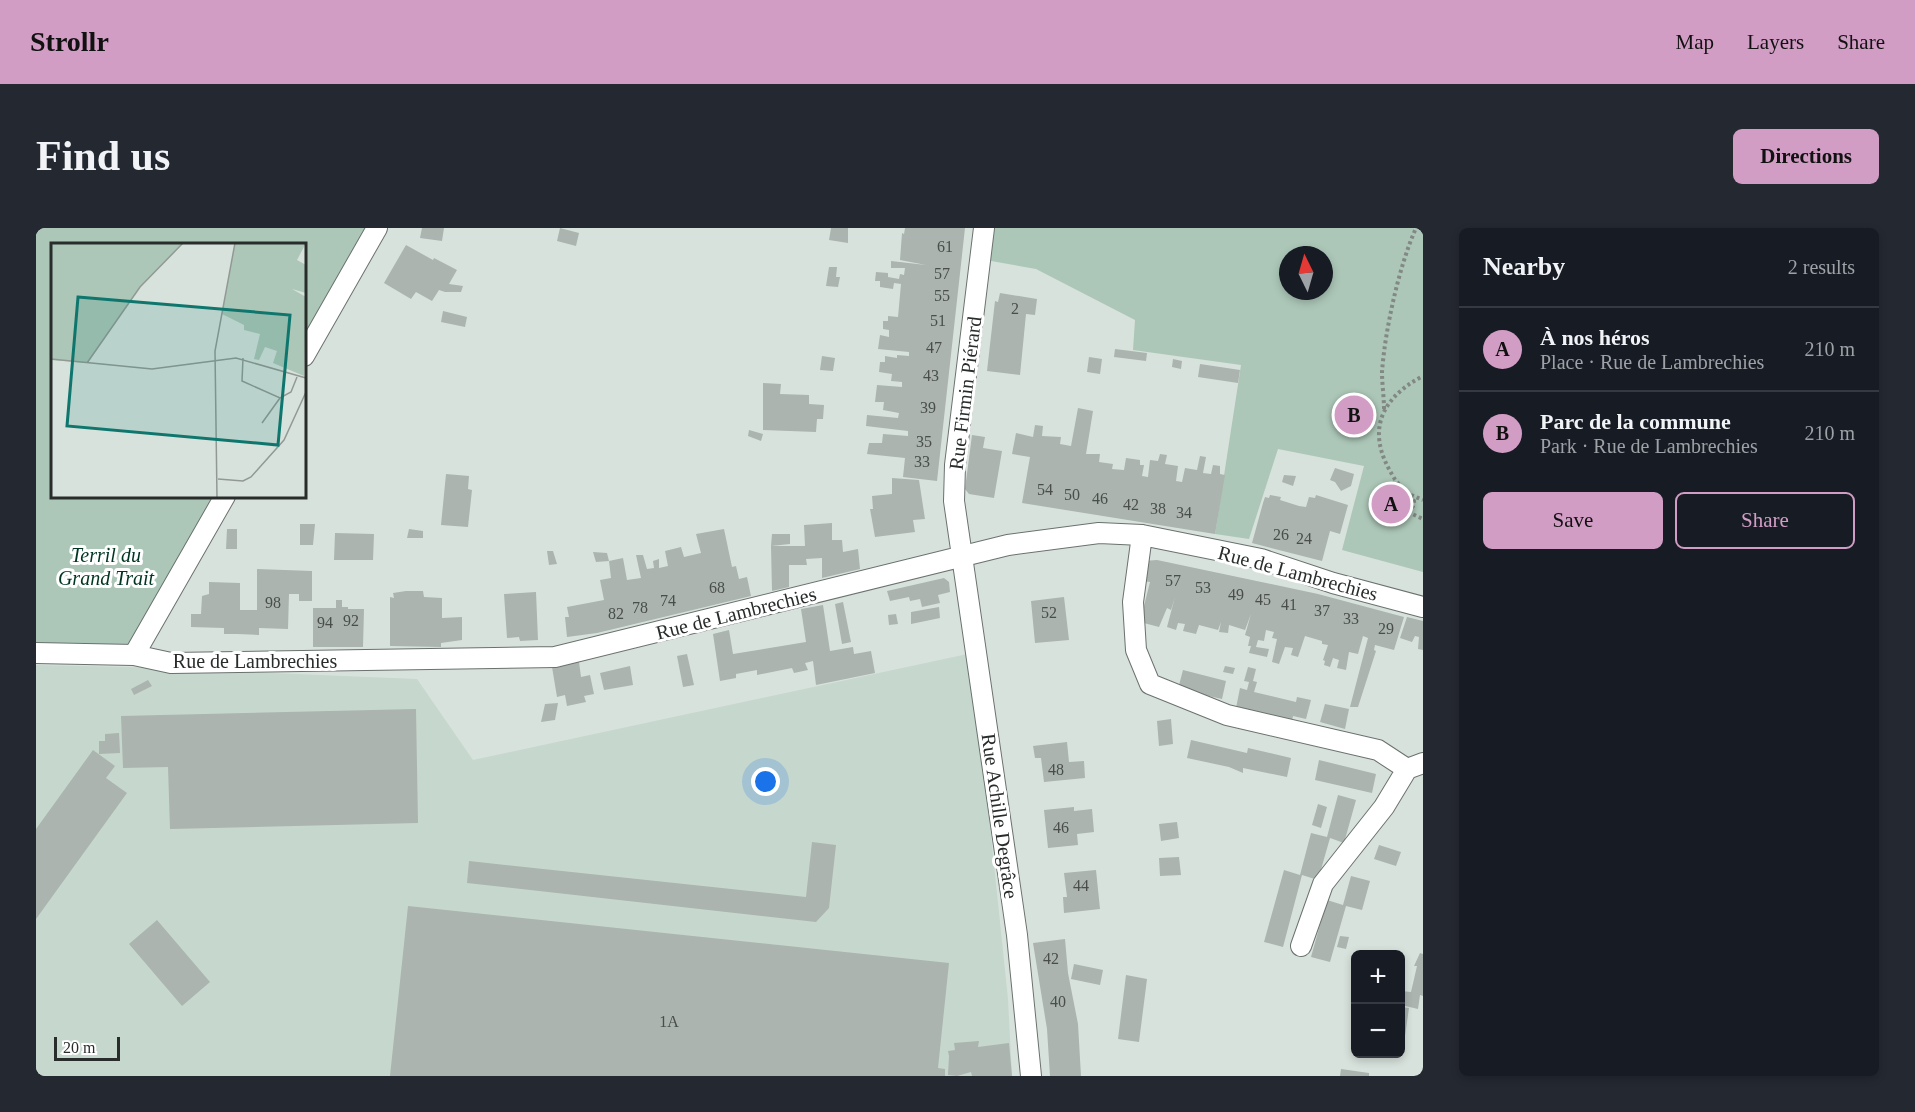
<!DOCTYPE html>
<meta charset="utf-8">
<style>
:root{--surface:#171b24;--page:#242831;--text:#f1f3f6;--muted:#9ea1a6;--line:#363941;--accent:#d29dc5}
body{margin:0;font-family:"Times New Roman",serif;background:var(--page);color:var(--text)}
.controls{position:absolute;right:18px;bottom:18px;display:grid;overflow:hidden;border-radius:9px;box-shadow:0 3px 9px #0003}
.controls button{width:54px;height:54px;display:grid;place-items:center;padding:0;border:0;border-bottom:2px solid var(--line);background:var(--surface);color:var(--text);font:30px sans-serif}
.compass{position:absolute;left:1243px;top:18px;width:54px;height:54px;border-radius:50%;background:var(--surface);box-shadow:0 3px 9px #0003;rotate:355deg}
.scale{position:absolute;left:18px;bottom:15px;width:66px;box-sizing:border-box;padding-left:6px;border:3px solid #282c2a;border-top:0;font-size:16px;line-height:21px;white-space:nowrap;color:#282c2a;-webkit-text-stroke:4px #fff;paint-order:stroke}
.you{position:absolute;left:730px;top:554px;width:21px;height:21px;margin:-15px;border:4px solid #fff;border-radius:50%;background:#1a73e8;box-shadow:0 0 0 9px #1a73e833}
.badge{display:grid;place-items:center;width:39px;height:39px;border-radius:50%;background:var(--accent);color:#111;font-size:20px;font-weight:700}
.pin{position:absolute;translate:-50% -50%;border:3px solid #fff;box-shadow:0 2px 6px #0006}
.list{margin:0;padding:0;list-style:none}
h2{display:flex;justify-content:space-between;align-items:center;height:78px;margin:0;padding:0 24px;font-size:26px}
h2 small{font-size:20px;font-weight:400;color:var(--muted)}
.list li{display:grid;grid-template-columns:39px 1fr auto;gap:18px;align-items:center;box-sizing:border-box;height:84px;padding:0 24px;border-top:2px solid var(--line)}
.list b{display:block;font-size:22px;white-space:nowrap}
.list p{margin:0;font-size:20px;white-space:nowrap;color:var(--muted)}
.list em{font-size:20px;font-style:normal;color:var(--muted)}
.actions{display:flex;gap:12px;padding:18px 24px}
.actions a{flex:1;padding:14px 0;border:2px solid var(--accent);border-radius:9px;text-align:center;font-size:21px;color:var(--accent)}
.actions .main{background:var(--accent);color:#111}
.map{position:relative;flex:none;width:1387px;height:848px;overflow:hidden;border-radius:9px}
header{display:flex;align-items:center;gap:36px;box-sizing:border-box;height:84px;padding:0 30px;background:var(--accent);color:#111}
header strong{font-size:28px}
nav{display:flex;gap:33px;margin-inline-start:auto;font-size:21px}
.intro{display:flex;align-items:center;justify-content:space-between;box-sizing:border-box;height:144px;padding:0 36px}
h1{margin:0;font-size:42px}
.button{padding:15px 27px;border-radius:9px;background:var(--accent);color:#111;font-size:21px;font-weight:700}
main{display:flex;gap:36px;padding:0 36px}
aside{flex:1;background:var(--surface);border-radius:9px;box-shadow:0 3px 9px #0003}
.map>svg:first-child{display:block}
.built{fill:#c6d7ce}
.green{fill:#acc7b8;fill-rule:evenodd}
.building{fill:#abb4af}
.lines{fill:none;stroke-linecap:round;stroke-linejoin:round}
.minor-casing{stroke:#6a726e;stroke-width:22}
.path{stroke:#828985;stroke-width:4;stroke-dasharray:3 3;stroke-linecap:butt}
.minor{stroke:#fff;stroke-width:20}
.labels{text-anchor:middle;stroke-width:6;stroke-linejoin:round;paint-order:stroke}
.number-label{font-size:16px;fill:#494e4b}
.street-label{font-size:20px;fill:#282c2a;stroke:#fff}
.park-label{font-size:20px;font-style:italic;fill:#003621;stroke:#fff}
.inset-road{fill:none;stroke:#929995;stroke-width:1.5}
.view{fill:#0f766e;fill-opacity:0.15;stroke:#0f766e;stroke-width:3}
.inset-edge{fill:none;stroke:#282c2a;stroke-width:3}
</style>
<header>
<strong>Strollr</strong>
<nav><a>Map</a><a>Layers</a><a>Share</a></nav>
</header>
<div class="intro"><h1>Find us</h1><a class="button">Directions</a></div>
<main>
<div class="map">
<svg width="1387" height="848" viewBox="0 0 1387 848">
<rect width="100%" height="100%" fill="#d8e2dc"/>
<path class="built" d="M936 425 972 771 976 848H0V437L95 439 381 451 437 532Z"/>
<path class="green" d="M0 0H341L269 128 268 16H16V268L189 269 98 427 0 426Z
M948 0H1387V344L1306 322 1328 238 1242 221 1213 311 1179 306 1205 137 1097 122 1099 92 1000 41 944 31ZM1252 27H1288V63H1252Z"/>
<path class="building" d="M386 0H408L406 13 384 10Z
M524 0 543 5 540 18 521 13Z
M795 0H812V15L793 12Z
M869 0H929L901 253 867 249 869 230 831 226 833 215H846L847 206 872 208V203L830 198 831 187 862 190 863 185 847 182 848 174H839L841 157 866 159V154L855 153 856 146 843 144 844 134H849V128L861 130V127L873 128V124L842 121 844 107 853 109V102L847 101V93H852V88L862 89 865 56 858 55 857 61 844 59V53H839L840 44 852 45V49L863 51 864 46 868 47 869 40H855V33L890 37 864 32 866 5 868 6Z
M370 17 397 32 398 30 421 42 413 56 427 58 425 64H409L403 62 396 73 380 64 375 71 348 55Z
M793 39H801L800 49H804L802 59 790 58Z
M964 65 1001 71 999 87 990 86 984 147 951 143 959 73 962 74Z
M407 83 431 89 429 99 405 94Z
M1079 121 1111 125 1110 133 1078 129Z
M786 128 799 130 797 143 784 142Z
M1053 129 1066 131 1064 146 1051 144Z
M1137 131 1146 133 1145 141 1136 139Z
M1164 136 1204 142 1202 155 1162 149Z
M727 155 745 156 744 166 773 167V176L788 177 787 191H781L780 204 727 202Z
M1042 180 1057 183 1050 226H1064L1063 234 1077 236 1076 241 1088 242 1090 230 1104 232V237H1108L1106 248 1112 249 1114 232 1122 233 1124 226 1131 227 1129 236 1142 238 1140 253 1146 254 1149 240 1161 242 1164 228 1170 229 1167 245 1175 246 1177 237 1184 238V246L1189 247 1179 306 986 275 994 229 976 226 980 205 997 209 999 197 1007 198 1006 208 1025 209 1024 216 1035 218Z
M713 202 727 206 725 213 712 208Z
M936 207 949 209 947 220 966 223 958 270 933 266 929 261Z
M1299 240 1318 246 1315 258 1305 263 1299 254 1294 252Z
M410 246 433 248 432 261 436 262 432 299 405 297Z
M1248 247 1260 248 1257 258 1246 254Z
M856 250 883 252 889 291 877 292 879 304 839 309 834 281H837L836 268 856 266Z
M1356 264H1363L1367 268 1368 274 1354 285 1348 283 1345 278 1347 271Z
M1234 267 1245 269 1244 272 1263 278 1270 279 1273 269 1279 270 1280 267 1312 277 1304 306 1294 303 1286 333 1216 315 1227 275 1229 269 1233 270Z
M796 295V312H806L807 324 822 321 824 341 786 350V330L770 331 771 337H753V359L736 363 735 318H769L768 297Z
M264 296H279L277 317H264Z
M191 301H201V321H190Z
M373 301 387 303V310H371Z
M688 301 696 339 700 338 703 351 711 349 715 368 561 405 531 409 529 389H533L531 379 568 372 564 352 575 350 573 333 587 330 591 352 605 350 600 327H607L611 341 618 340 617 333 623 331V340L632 338 629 323 645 319 648 329 665 325 660 306Z
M299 305 338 306 337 332H298Z
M736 306H754V316L735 318Z
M511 323H517L521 336 513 337Z
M557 324 571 325 573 333 560 334Z
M1121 332 1282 366 1368 389 1358 422 1339 417 1338 422 1340 423 1322 479H1314L1332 410 1327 408 1322 426 1313 424 1310 442 1301 440 1303 432 1297 430 1294 439 1288 437 1289 433 1287 432 1292 417 1286 416V413L1269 408 1262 429 1255 427 1257 420 1249 419 1243 436 1236 434 1241 411 1236 410 1238 404 1230 402 1228 413 1222 412 1220 419 1233 421 1231 429 1213 425 1215 418H1212L1214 409 1209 407 1215 386 1209 402 1193 397 1192 405 1183 404 1185 394 1182 402 1163 397 1160 406 1147 403 1149 396 1142 395 1140 402 1131 399 1139 369 1135 382 1131 380 1123 399 1104 394 1114 354 1106 353 1107 333Z
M221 341 276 343V373H263V366H253L252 401 223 400V407L201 406H188V400L155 399V386H165L166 368 173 366V354L204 355V382H221Z
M908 350 913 354 914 364 902 367 904 375 886 379 884 371 874 373 873 369 854 373 851 363Z
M370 363H387L388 369 406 370V390L426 389V412L405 415V419L354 418V369L358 370 357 365Z
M500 364 502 412 484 413 483 409 471 410 468 366Z
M1028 369 1033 412 999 415 995 373Z
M300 372H306V379H312V381H328L327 419H277V380H300Z
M807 374 815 414 806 416 799 376Z
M787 377 794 423 817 419 818 426 835 423 839 445 780 457 777 433 769 435 772 442 758 445 756 440 721 447V442L700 446V450L684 453 677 406 693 402 697 426 770 414 765 381Z
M903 379 904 390 875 396V384Z
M860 386 862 396 853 397 852 387Z
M1371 389 1387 393V422L1382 421 1383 409 1379 408 1376 414 1364 410Z
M651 426 658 457 647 459 641 428Z
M543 434 545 449 554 447 558 466 548 468 550 474 531 478 529 467 521 469 516 439Z
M594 438 597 457 568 462 564 445Z
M1189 438 1199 440 1197 446 1187 444Z
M1212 439 1220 441 1217 453 1221 454 1218 464 1260 474 1261 469 1275 472 1270 491 1257 488 1256 493 1200 480 1204 460 1211 462 1213 454 1208 453Z
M1147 442 1190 453 1186 471 1142 461Z
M112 452 116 458 98 467 95 461Z
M522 475 519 492 505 494 509 476Z
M1289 476 1313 481 1309 501 1284 494Z
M380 481 382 595 134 601 132 539 87 540 85 488Z
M1135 491 1137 516 1123 518 1121 493Z
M83 505 84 525 63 526V513H69V506Z
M1155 512 1211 525 1212 520 1255 530 1251 549 1207 540V545L1193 539 1151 530Z
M1031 514 1033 534 1048 533 1049 550 1008 554 1005 530H999L997 518Z
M57 522 79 538 70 550 91 565 0 691V601Z
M1283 532 1340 546 1336 565 1279 552Z
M1302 567 1320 572 1308 615 1294 610 1282 652 1266 647 1247 719 1228 714 1248 642 1264 647 1275 605 1291 609Z
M1282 576 1291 579 1285 600 1276 597Z
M1038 579V583L1056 581 1058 604 1041 606 1042 617 1012 620 1008 582Z
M1141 594 1143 610 1125 613 1123 596Z
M776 614 800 617 793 680 780 694 431 655 433 633 770 669Z
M1343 617 1365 624 1360 638 1338 631Z
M1143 629 1145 647 1124 648 1123 630Z
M1060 642 1064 681 1028 685 1027 669H1031L1028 645Z
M1315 648 1334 653 1326 682 1310 678 1294 734 1275 729 1291 672 1307 677Z
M372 678 913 735 902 840 909 841V848H354Z
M121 692 174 754 146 778 93 716Z
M1304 708 1313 709 1310 721 1301 719Z
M1029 711 1032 745 1042 796 1045 848H1014L1011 801 997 715Z
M1384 725 1387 726V768L1384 767 1382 781 1365 777V763L1375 764 1381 738H1378Z
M1038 736 1067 742 1064 757 1035 751Z
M1090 747 1111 751 1103 814 1082 811Z
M1365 779 1373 780 1368 815H1365Z
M943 813 942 819 973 815 976 848H936L935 844 921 848 912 847 913 828 912 823 919 822 918 815Z
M1305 841 1333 845V848H1304Z"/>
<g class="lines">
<defs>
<path id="minor" d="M948 0 919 237 918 273 981 707 995 848
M268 128 341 0
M1106 307 1097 374 1100 422 1114 456 1191 487 1342 522 1371 541 1387 535
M0 425 98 427 135 435 519 429 972 317 1063 305 1106 307 1225 331 1297 355 1387 379
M98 427 189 268
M1265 718 1287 656 1348 579 1371 541"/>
</defs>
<use href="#minor" class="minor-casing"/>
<path class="path" d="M1348 181C1348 169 1346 156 1346 144 1349 102 1363 38 1380 0
M1375 267 1387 272
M1361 279 1387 291
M1371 284 1377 278 1378 273C1372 263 1362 258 1357 248 1330 205 1343 171 1387 148"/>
<use href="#minor" class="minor"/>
</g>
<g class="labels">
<g class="number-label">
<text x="909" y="24">61</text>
<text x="906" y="51">57</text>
<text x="906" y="73">55</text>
<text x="979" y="86">2</text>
<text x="902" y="98">51</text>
<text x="898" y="125">47</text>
<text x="895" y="153">43</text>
<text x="892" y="185">39</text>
<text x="888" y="219">35</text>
<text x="886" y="239">33</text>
<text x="1009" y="267">54</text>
<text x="1036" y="272">50</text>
<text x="1064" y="276">46</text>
<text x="1095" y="282">42</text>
<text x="1122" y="286">38</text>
<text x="1148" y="290">34</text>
<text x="1245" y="312">26</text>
<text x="1268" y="316">24</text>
<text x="1137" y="358">57</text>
<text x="681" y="365">68</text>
<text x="1167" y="365">53</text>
<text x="1200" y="372">49</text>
<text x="1227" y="377">45</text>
<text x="632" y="378">74</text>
<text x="237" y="380">98</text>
<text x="1253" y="382">41</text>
<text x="604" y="385">78</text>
<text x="1286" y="388">37</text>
<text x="1013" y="390">52</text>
<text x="580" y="391">82</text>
<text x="1315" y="396">33</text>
<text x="315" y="398">92</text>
<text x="289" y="400">94</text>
<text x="1350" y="406">29</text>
<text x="1020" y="547">48</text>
<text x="1025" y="605">46</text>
<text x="1045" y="663">44</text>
<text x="1015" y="736">42</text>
<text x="1022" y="779">40</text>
<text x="633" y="799">1A</text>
</g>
<g class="street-label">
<text transform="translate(929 165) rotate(-83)" y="7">Rue Firmin Piérard</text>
<text transform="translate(1262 345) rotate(15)" y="7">Rue de Lambrechies</text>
<text transform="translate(700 385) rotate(-14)" y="7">Rue de Lambrechies</text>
<text x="219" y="440">Rue de Lambrechies</text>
<text transform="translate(964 588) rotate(82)" y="7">Rue Achille Degrâce</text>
</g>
<g class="park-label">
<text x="70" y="334">Terril du<tspan x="70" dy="23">Grand Trait</tspan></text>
</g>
</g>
<g transform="translate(15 15)">
<rect width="255" height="255" fill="#d8e2dc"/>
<path d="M0 0H132L89 44 36 120 0 117ZM184 0H255L246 17 255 22V50L241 46 255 54 253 133 222 120 226 108 214 104 208 117 203 116 209 91 193 87V82L171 71Z" fill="#acc7b8"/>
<path class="inset-road" d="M192 115 191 138 229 155 240 149 246 134M0 116 101 126 185 115 255 135M36 120 89 44 132 0M211 180 229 155M167 236 192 238 200 234 233 197 255 149M166 255 164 108 184 0"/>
<path class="view" d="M27 54 239 72 227 202 16 183Z"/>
<rect width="255" height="255" class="inset-edge"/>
</g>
</svg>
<div class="controls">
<button>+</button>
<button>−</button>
</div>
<svg class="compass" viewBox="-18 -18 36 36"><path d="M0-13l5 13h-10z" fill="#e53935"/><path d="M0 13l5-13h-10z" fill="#9ea1a6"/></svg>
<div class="scale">20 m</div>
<div class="you"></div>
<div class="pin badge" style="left:1355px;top:276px">A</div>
<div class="pin badge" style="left:1318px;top:187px">B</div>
</div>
<aside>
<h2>Nearby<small>2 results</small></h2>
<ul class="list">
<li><span class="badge">A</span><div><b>À nos héros</b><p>Place · Rue de Lambrechies</p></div><em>210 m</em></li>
<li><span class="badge">B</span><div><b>Parc de la commune</b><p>Park · Rue de Lambrechies</p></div><em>210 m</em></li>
</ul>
<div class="actions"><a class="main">Save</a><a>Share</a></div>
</aside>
</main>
